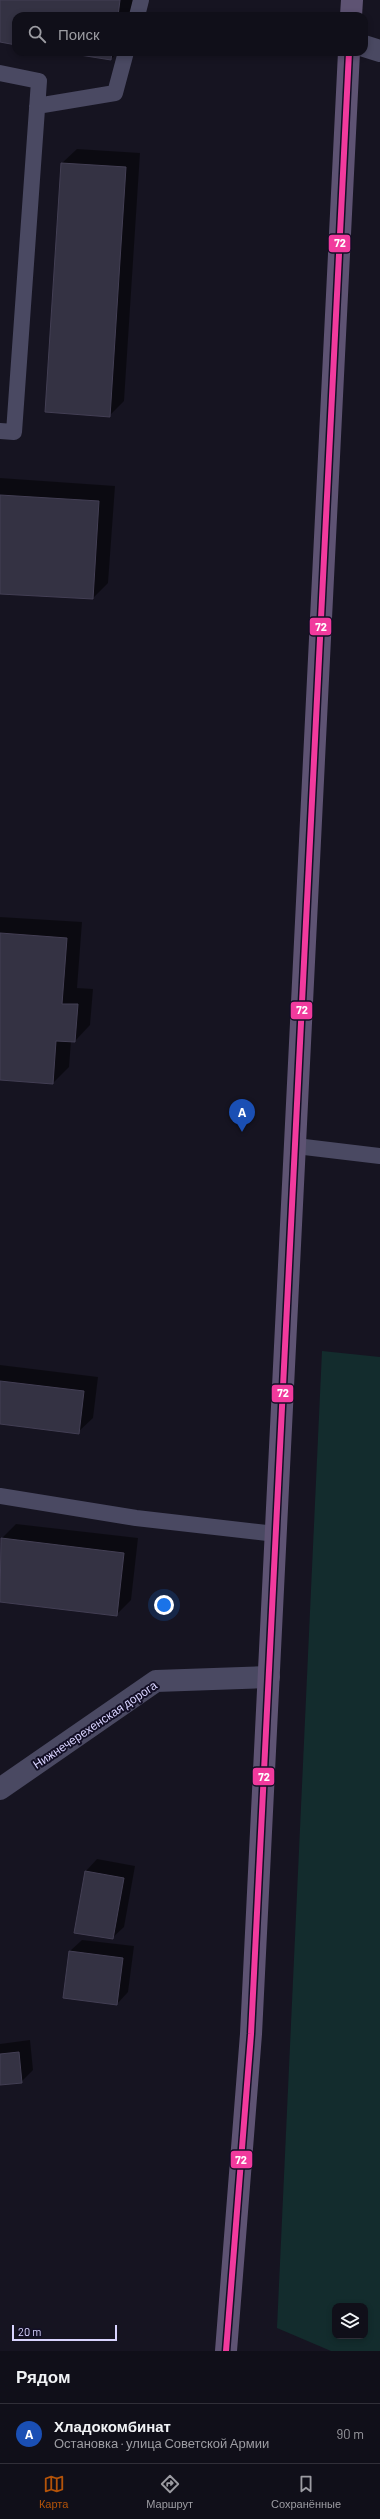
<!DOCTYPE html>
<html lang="ru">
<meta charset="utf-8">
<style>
:root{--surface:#100f19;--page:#1e1d26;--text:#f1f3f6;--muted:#9c9ca2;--line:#302f38;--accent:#b45309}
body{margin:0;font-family:Barlow,sans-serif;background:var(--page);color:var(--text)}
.controls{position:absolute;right:12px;bottom:12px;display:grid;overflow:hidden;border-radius:8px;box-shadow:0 2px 6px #0003}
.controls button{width:36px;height:36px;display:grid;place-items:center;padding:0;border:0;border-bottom:1px solid var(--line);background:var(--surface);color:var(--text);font:20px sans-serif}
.scale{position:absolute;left:12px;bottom:10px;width:105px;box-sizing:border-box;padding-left:4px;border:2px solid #d9d4ff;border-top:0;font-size:11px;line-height:14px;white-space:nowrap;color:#d9d4ff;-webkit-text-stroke:3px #130f26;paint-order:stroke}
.you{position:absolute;left:164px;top:1605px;width:14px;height:14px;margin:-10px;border:3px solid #fff;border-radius:50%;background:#1a73e8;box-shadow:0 0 0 6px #1a73e833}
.badge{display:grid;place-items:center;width:26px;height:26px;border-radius:50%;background:var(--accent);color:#fff;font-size:13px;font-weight:700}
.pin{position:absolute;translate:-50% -33px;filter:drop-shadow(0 1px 2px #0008)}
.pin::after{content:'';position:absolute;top:21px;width:14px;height:12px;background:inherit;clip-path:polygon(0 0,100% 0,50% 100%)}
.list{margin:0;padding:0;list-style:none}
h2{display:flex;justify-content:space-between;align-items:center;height:52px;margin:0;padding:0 16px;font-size:17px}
h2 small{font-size:13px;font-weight:400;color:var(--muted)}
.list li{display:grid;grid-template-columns:26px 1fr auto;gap:12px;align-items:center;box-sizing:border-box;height:60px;padding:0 16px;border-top:1px solid var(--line)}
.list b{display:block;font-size:15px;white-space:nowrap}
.list p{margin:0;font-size:13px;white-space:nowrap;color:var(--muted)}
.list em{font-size:13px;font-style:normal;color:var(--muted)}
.icon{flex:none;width:22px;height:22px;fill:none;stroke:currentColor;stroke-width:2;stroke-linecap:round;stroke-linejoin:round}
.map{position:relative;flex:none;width:380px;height:2351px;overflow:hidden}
.search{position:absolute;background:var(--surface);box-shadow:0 2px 6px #0003;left:12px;right:12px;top:12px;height:44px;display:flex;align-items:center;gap:10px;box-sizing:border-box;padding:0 14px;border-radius:12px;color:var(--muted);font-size:15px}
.sheet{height:112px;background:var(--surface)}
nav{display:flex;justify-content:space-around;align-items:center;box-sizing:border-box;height:56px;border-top:1px solid var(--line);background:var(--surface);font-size:11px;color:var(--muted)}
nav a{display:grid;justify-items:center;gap:2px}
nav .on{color:var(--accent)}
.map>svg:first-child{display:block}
.green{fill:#132c2d;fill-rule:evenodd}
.shadow{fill:#0007}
.building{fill:#343243;stroke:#433f54}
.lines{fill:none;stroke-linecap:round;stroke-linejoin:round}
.lane{stroke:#4a4962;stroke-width:16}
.street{stroke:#4a4962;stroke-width:22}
.primary{stroke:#5e5373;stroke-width:22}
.bus-1-casing{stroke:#130f26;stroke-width:9}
.bus-1{stroke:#f13a9d;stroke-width:6}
.labels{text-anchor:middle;stroke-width:4;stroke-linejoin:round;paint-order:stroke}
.street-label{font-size:12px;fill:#d9d4ff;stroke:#130f26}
.line-badge{stroke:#130f26;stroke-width:1.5}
.badge-label{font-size:11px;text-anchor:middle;font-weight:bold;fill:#fff}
</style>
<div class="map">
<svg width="380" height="2351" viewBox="0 0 380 2351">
<rect width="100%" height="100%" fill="#161421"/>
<path class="green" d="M322 1351 380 1357V2351H331L277 2328ZM335 2306H365V2336H335Z"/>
<path class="shadow" d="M0 0H133L131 16H16V44L0 41Z
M67 52H118L111 59Z
M77 149 140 153 124 401 109 416 62 163Z
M0 478 115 486 108 583 93 598 0 593Z
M0 917 82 922 77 988 93 989 90 1025 75 1041H71L69 1067 53 1083 0 1079Z
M0 1365 98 1377 93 1418 78 1432 0 1423Z
M16 1524 138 1538 131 1600 116 1615 0 1601 2 1538Z
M97 1859 135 1866 124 1927 112 1938 75 1932 86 1871Z
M82 1940 134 1946 128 1992 117 2004 70 1951Z
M30 2040 33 2070 21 2082 0 2084V2044Z"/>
<path class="building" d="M0 0H120L118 16H16V45L0 42Z
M61 52H112L111 60Z
M61 163 126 167 110 417 45 412Z
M0 495 99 501 93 599 0 594Z
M0 933 67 938 62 1004H78L75 1042 56 1041 53 1084 0 1080Z
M0 1381 84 1391 79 1434 0 1424Z
M1 1538 124 1553 117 1616 0 1602Z
M85 1871 124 1878 113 1939 74 1933Z
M69 1951 123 1958 117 2005 63 1998Z
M19 2052 22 2083 0 2085V2054Z"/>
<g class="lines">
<path class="lane" d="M137 16 141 0
M0 73 39 81 14 432 0 431
M37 106 115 93 126 52
M296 1146 380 1156
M0 1496 136 1518 276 1534"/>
<path class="street" d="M364 46 380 51
M0 1789 156 1681 269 1677"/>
<path class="primary" d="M351 16 352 0
M226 2351 251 2034 349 52"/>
<defs>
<path id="bus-1" d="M226 2351 251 2034 349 52"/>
</defs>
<use href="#bus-1" class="bus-1-casing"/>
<use href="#bus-1" class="bus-1"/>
</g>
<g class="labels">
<g class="street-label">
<text transform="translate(95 1725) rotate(-34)" y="4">Нижнечерехенская дорога</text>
</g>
</g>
<g class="line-badge">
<rect x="328" y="234" width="23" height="19" rx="4" fill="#f13a9d"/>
<rect x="309" y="617" width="23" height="19" rx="4" fill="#f13a9d"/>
<rect x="290" y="1001" width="23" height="19" rx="4" fill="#f13a9d"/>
<rect x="271" y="1384" width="23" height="19" rx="4" fill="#f13a9d"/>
<rect x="252" y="1767" width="23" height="19" rx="4" fill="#f13a9d"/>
<rect x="230" y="2150" width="23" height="19" rx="4" fill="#f13a9d"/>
</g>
<g class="badge-label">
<text x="340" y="247">72</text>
<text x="321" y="631">72</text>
<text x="302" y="1014">72</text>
<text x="283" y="1397">72</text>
<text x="264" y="1781">72</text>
<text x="241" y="2164">72</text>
</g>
</svg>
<div class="controls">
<button><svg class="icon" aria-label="layers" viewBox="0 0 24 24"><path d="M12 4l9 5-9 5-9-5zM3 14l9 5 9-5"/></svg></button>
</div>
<div class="scale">20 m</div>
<div class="you"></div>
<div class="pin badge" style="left:242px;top:1132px;background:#1a4fb4">A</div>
<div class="search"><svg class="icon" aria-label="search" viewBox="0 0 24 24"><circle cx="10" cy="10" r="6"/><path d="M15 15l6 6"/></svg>Поиск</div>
</div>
<section class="sheet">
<h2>Рядом<small></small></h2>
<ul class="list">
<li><span class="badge" style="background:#1a4fb4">A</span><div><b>Хладокомбинат</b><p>Остановка · улица Советской Армии</p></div><em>90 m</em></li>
</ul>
</section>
<nav>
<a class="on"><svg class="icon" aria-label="map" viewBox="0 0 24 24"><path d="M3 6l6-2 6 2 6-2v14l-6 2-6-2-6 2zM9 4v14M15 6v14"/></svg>Карта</a>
<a><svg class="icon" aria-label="directions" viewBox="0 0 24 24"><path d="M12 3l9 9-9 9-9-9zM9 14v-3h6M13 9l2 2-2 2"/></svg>Маршрут</a>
<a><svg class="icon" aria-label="saved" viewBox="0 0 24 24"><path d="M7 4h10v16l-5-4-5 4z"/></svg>Сохранённые</a>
</nav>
